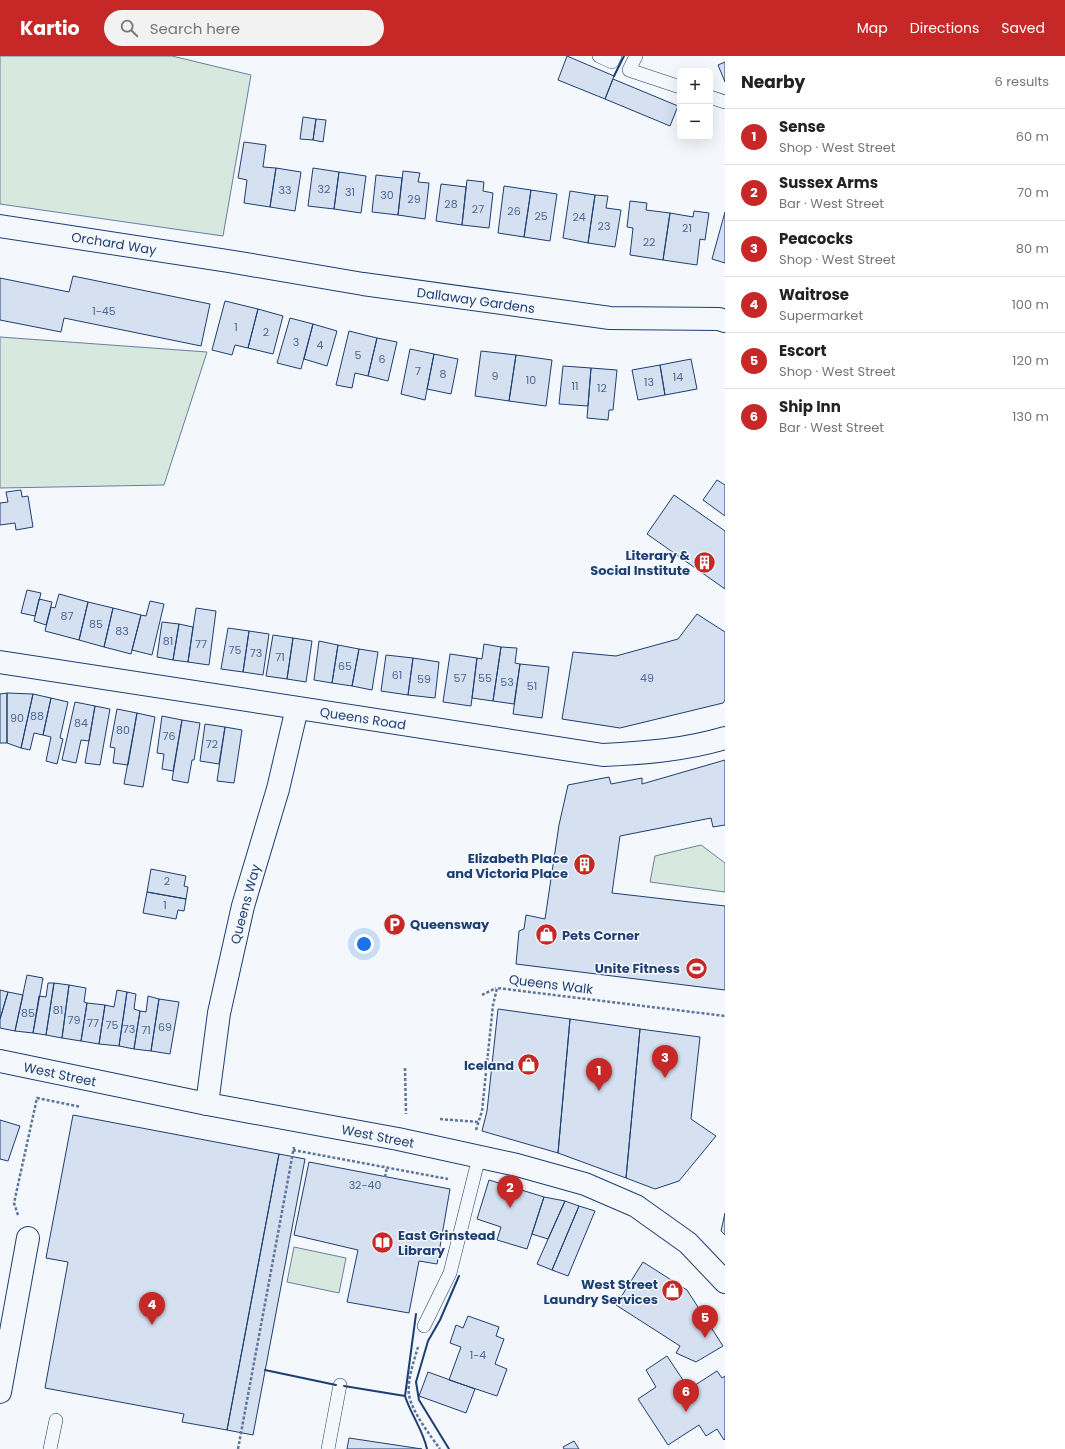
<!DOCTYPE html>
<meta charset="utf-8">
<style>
:root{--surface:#fff;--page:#f2f2f2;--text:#222;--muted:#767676;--line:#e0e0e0;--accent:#c62828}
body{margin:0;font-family:Poppins,sans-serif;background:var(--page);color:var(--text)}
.controls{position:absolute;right:12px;top:12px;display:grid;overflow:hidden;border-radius:6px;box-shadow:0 4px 16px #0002}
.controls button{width:36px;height:36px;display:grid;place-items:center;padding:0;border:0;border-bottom:1px solid var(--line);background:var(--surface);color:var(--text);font:20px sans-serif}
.you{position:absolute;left:364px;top:888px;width:14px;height:14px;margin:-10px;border:3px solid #fff;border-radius:50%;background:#1a73e8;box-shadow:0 0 0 6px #1a73e833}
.badge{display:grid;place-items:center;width:26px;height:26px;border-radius:50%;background:var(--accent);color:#fff;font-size:13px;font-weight:700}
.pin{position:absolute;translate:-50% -33px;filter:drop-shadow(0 1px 2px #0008)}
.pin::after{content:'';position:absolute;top:21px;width:14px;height:12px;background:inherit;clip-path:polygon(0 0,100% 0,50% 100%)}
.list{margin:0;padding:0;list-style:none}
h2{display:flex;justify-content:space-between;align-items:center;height:52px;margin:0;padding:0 16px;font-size:17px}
h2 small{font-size:13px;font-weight:400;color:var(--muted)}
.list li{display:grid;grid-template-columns:26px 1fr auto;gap:12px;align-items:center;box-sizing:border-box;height:56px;padding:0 16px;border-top:1px solid var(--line)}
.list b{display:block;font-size:15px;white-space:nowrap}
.list p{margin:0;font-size:13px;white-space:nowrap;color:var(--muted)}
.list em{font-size:13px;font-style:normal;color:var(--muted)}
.icon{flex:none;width:22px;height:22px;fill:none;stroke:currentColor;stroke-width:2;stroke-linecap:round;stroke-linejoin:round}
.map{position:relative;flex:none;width:725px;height:1393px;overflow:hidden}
header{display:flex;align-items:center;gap:24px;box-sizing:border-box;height:56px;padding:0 20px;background:var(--accent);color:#fff}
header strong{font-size:19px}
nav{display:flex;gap:22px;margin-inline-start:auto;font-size:14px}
.search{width:280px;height:36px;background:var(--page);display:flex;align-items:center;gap:10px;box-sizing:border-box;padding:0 14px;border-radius:22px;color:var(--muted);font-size:15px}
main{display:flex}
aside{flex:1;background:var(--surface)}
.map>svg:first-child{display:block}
.green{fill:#d7e8df;stroke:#687fa3}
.building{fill:#d5e0f0;stroke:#1d3f73}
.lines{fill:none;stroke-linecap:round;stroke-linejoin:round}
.service-casing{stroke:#1d3f73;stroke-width:14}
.minor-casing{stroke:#1d3f73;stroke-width:24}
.tertiary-casing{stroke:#1d3f73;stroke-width:24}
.path{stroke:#5e769c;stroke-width:2.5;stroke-dasharray:3 2;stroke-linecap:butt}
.service{stroke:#f4f7fb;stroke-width:13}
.minor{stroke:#f4f7fb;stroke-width:22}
.tertiary{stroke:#f4f7fb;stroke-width:22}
.wall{stroke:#1d3f73;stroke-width:2}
.labels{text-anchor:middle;stroke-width:3;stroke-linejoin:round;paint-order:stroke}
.number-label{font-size:11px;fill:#4b6792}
.street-label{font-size:13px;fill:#1d3f73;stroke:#f4f7fb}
.poi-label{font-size:13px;font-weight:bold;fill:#1d3f73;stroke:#f4f7fb;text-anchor:end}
</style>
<header>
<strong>Kartio</strong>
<div class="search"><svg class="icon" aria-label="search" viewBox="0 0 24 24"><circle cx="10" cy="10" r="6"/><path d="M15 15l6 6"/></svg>Search here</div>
<nav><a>Map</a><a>Directions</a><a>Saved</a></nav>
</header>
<main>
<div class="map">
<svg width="725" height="1393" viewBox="0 0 725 1393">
<rect width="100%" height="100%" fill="#f4f7fb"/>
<path class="green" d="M0 0H172L251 19 223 180 0 148Z
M0 281 207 296 164 429 0 432Z
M701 789 725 807V836L650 826 655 800Z
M294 1191 346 1202 339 1237 287 1226Z"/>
<path class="building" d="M567 0 614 20 605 43 558 24Z
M725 6V26L718 9Z
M613 23 678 50 670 70 605 43Z
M303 61 316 63 313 84 300 83Z
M316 63 326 64 323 86 313 84Z
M244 86 266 89 263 111 276 112 270 151 244 147 247 124 238 122Z
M276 112 301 116 295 155 270 151Z
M313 112 339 116 334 153 308 150Z
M403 115 420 117 418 126 429 127 425 163 398 159Z
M339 116 366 120 361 157 334 153Z
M376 119 402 122 398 159 372 156Z
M467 124 484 126 483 135 493 137 489 172 462 169Z
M441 128 466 131 462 169 436 165Z
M504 130 531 134 524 181 498 177Z
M531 134 557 138 550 185 524 181Z
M570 135 595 139 588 187 563 182Z
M595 139 608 140 606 152 621 154 615 191 588 187Z
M630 145 647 147 646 154 670 157 663 204 630 199 633 172 627 171Z
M694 155 709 157 705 184 700 183 697 209 663 204 670 157 693 161Z
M725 156V207L712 203Z
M73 220 210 248 201 290 64 262 61 276 0 264V222L69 236Z
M225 245 258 253 248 292 235 289 232 299 212 294Z
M258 253 283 260 273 298 248 292Z
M290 262 313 268 301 313 277 307Z
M313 268 337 275 327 310 304 303Z
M349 275 377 282 368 320 355 317 352 332 336 329Z
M377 282 397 286 388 325 368 320Z
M410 293 434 298 425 344 401 338Z
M481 295 516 299 509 345 475 340Z
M434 298 458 303 451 338 427 333Z
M516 299 552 304 546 350 509 345Z
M691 303 697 333 665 339 660 309Z
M660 309 665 339 638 344 632 314Z
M563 310 591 312 588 350 559 348Z
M591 312 617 314 613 354H609L608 364 587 362Z
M717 424 725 429V460L703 444Z
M21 434 22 441 28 440 33 471 16 474 15 467 0 469V447L8 446 6 436Z
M674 439 725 475V533L647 478Z
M27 534 41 537 35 560 21 557Z
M59 538 88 546 79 584 45 575 51 551 55 552Z
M39 543 52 546 46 569 34 565Z
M150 545 164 548 152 599 132 594 141 559 146 560Z
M88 546 113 552 104 591 79 584Z
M113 552 141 559 131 598 104 591Z
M196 552 216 555 209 609 188 606Z
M697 558 725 576V644L723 647 620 672 562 663 573 596 616 600 678 583Z
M162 566 179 568 173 604 157 601Z
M179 568 193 571 188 606 173 604Z
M228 572 249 575 243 616 221 613Z
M249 575 269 578 263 619 243 616Z
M273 579 293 582 287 623 266 620Z
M293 582 312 585 306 626 287 623Z
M319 585 338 589 332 627 314 624Z
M484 588 501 591 493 645 472 642 477 602 482 603Z
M338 589 359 593 352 630 332 627Z
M501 591 517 592 515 607 520 608 514 648 493 645Z
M359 593 378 596 372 634 352 630Z
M450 598 477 602 471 650 443 646Z
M386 599 413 602 408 639 381 635Z
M413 602 439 606 435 642 408 639Z
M520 608 549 611 542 662 513 658Z
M7 637V687H0V638Z
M7 637 33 638 21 692 7 687Z
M33 638 51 642 43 679 34 677 30 694 21 692Z
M51 642 68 646 60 682 63 683 57 708 46 705 51 681 43 679Z
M75 646 95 650 89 685 81 684 76 707 62 704Z
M95 650 110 653 100 709 85 707Z
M117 653 137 657 128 709 113 707 115 692 110 691Z
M137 657 155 661 143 731 124 728Z
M162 660 182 664 173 715 162 713 164 698 157 697Z
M182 664 200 667 194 704H192L188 727 172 724Z
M205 668 225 671 219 708 200 705Z
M225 671 242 674 234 727 217 725Z
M725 704V769L713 771 711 762 620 780 612 837 725 850V934L516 908 519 875 524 873 526 859 545 863 559 769 568 729 609 721 611 728 642 722V728Z
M151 813 186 820 184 830 188 831 186 843 147 836Z
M147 836 186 843 184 855 178 854 176 863 143 857Z
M27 919 43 922 33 977 15 975Z
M48 927H54L46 979 33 977 39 940 46 941Z
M54 927 69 929 62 982 46 979Z
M69 929 86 932 84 946 87 947 81 985 62 982Z
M0 934 8 936 0 963Z
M117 934 127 936 119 990 99 988 105 949 114 951Z
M8 936 23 939 15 975 0 972V963Z
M127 936 136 938 134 953 140 955 134 993 119 990Z
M148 940 159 943 151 995 134 993 140 955 146 956Z
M159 943 179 946 170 998 151 995Z
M87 947 105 949 99 988 81 985Z
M498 953 570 963 558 1097 482 1075 487 1055Z
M570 963 640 973 626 1122 558 1097Z
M640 973 700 981 691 1063 716 1080 679 1125 655 1133 626 1122Z
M73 1059 279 1098 227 1374 182 1366 184 1358 45 1332 68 1206 46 1202Z
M0 1064 20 1070 8 1105 0 1103Z
M279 1098 305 1103 253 1379 227 1374Z
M309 1106 450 1133 437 1208 419 1205 409 1257 347 1246 358 1194 294 1179Z
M489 1124 544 1141 527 1193 497 1184 501 1171 477 1163Z
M544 1141 565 1145 548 1183 532 1178Z
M565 1145 579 1150 552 1214 537 1208Z
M579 1150 595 1155 568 1220 552 1214Z
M725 1157V1179L721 1175Z
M643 1206 687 1234 723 1290 696 1306 676 1297 680 1290 616 1249Z
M468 1260 499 1271 496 1280 504 1283 495 1308 507 1313 497 1340 449 1324 461 1291 450 1287 456 1269 463 1272Z
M667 1300 689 1333 717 1315 722 1322 725 1320V1383L724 1384 717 1373 706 1380 699 1369 668 1389 638 1343 656 1331 646 1314Z
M428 1316 475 1333 466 1357 419 1340Z
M349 1382 422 1393H347Z
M574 1385 579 1393H564L563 1391Z"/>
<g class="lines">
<defs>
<path id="service" d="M599 0 612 6 615 0
M636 0 629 14 680 31
M710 41 725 46
M424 1270 450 1217 479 1101
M50 1393 56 1364
M328 1393 340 1329"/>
<path id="minor" d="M0 170 228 205 363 228 610 262 719 263 725 265
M0 606 603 699C644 697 685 694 725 682
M207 1048 219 957 243 850 278 733 297 652
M0 1336 28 1182"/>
<path id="tertiary" d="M0 1005 207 1048 398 1083 517 1109 585 1128 636 1150 688 1187 725 1226"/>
</defs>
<use href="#service" class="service-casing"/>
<use href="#minor" class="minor-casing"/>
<use href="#tertiary" class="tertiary-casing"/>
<path class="path" d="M482 939 496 932
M405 1012 406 1058
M440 1063 478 1066
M476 1074 482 1055 493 949 497 932 725 960
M293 1094 448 1123
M385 1121 387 1111
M18 1159 14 1147 37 1042 81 1051
M418 1291C414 1305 407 1324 409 1339 412 1356 430 1379 440 1393
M238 1393 294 1091"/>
<use href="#service" class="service"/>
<use href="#minor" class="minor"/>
<use href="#tertiary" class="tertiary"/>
<path class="wall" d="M614 20 624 0
M416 1258 405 1340C411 1359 423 1374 427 1393
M265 1314 336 1329
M344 1330 405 1340
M449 1393 419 1344 416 1326 428 1285 440 1264 459 1220"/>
</g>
<defs>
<symbol id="building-disc" viewBox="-11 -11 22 22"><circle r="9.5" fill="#c62828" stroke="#f4f7fb"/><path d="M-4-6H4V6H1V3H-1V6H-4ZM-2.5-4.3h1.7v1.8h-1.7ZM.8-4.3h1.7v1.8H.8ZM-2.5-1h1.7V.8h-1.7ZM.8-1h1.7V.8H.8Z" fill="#fff"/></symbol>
<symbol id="parking-disc" viewBox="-11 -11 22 22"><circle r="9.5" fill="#c62828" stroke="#f4f7fb"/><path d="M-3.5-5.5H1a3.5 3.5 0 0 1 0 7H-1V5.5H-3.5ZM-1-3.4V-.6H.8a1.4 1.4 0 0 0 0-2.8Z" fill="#fff"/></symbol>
<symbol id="shop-disc" viewBox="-11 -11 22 22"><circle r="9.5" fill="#c62828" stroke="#f4f7fb"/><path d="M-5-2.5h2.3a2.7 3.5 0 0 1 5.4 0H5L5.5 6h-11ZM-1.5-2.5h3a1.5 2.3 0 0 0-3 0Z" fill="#fff"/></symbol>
<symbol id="stadium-disc" viewBox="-11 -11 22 22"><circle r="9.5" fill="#c62828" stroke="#f4f7fb"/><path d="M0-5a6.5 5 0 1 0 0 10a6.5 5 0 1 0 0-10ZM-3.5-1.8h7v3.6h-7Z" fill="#fff"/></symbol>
<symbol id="library-disc" viewBox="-11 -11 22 22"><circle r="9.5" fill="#c62828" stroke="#f4f7fb"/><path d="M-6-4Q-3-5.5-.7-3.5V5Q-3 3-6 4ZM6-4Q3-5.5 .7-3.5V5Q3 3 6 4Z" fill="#fff"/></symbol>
</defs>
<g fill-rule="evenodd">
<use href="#building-disc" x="692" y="494" width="25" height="25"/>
<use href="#building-disc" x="572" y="796" width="25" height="25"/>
<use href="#parking-disc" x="382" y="856" width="25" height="25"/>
<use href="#shop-disc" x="534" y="866" width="25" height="25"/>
<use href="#stadium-disc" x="684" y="900" width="25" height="25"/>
<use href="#shop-disc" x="516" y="996" width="25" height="25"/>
<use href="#library-disc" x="370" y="1174" width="25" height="25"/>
<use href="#shop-disc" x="660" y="1222" width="25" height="25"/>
</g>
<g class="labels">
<g class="number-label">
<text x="324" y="137">32</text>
<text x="285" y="138">33</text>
<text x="350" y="140">31</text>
<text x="387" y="143">30</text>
<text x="414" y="147">29</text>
<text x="451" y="152">28</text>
<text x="478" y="157">27</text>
<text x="514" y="159">26</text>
<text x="541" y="164">25</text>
<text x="579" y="165">24</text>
<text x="604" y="174">23</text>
<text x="687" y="176">21</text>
<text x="649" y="190">22</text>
<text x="104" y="259">1-45</text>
<text x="236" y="275">1</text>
<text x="266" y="280">2</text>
<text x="296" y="290">3</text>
<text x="320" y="293">4</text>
<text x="358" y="303">5</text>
<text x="382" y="307">6</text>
<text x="418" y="319">7</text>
<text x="443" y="322">8</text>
<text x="495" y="324">9</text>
<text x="678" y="325">14</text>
<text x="531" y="328">10</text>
<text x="649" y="330">13</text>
<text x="575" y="334">11</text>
<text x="602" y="336">12</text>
<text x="67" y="564">87</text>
<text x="96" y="572">85</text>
<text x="122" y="579">83</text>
<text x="168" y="589">81</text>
<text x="201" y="592">77</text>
<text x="235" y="598">75</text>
<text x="256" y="601">73</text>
<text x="280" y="605">71</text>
<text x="345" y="614">65</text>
<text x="397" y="623">61</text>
<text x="460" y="626">57</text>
<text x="485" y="626">55</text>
<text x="647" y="626">49</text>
<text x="424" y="627">59</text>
<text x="507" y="630">53</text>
<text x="532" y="634">51</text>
<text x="37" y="664">88</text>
<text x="17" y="666">90</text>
<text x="81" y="671">84</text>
<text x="123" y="678">80</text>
<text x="169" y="684">76</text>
<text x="212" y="692">72</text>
<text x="167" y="829">2</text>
<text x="165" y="853">1</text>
<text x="58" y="958">81</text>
<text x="28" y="961">85</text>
<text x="74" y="968">79</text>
<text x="93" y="971">77</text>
<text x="112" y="973">75</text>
<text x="165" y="975">69</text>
<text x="129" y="977">73</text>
<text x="146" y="978">71</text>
<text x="365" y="1133">32-40</text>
<text x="478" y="1303">1-4</text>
</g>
<g class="street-label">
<text transform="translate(114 187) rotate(9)" y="5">Orchard Way</text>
<text transform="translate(476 244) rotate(8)" y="5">Dallaway Gardens</text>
<text transform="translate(363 662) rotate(9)" y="5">Queens Road</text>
<text transform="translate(245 848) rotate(-75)" y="5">Queens Way</text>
<text transform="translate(551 928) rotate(7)" y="5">Queens Walk</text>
<text transform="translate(60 1018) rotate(12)" y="5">West Street</text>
<text transform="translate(378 1080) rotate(11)" y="5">West Street</text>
</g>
<g class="poi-label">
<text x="690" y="504">Literary &amp;<tspan x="690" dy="15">Social Institute</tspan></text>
<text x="568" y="807">Elizabeth Place<tspan x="568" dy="15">and Victoria Place</tspan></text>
<text x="410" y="873" text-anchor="start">Queensway</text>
<text x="562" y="884" text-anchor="start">Pets Corner</text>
<text x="680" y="917">Unite Fitness</text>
<text x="514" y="1014">Iceland</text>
<text x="398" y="1184" text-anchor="start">East Grinstead<tspan x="398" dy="15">Library</tspan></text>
<text x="658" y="1233">West Street<tspan x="658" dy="15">Laundry Services</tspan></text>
</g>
</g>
</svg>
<div class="controls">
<button>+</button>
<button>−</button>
</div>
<div class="you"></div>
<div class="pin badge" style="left:599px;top:1035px">1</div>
<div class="pin badge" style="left:510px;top:1152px">2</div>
<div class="pin badge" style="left:665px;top:1022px">3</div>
<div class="pin badge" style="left:152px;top:1269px">4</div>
<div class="pin badge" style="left:705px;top:1282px">5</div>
<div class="pin badge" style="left:686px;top:1356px">6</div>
</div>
<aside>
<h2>Nearby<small>6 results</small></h2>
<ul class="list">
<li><span class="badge">1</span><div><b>Sense</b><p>Shop · West Street</p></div><em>60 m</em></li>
<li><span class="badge">2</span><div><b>Sussex Arms</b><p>Bar · West Street</p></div><em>70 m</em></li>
<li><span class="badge">3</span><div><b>Peacocks</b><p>Shop · West Street</p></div><em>80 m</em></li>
<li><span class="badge">4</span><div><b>Waitrose</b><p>Supermarket</p></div><em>100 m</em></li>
<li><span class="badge">5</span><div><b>Escort</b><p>Shop · West Street</p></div><em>120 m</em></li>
<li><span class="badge">6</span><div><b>Ship Inn</b><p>Bar · West Street</p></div><em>130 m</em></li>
</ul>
</aside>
</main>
